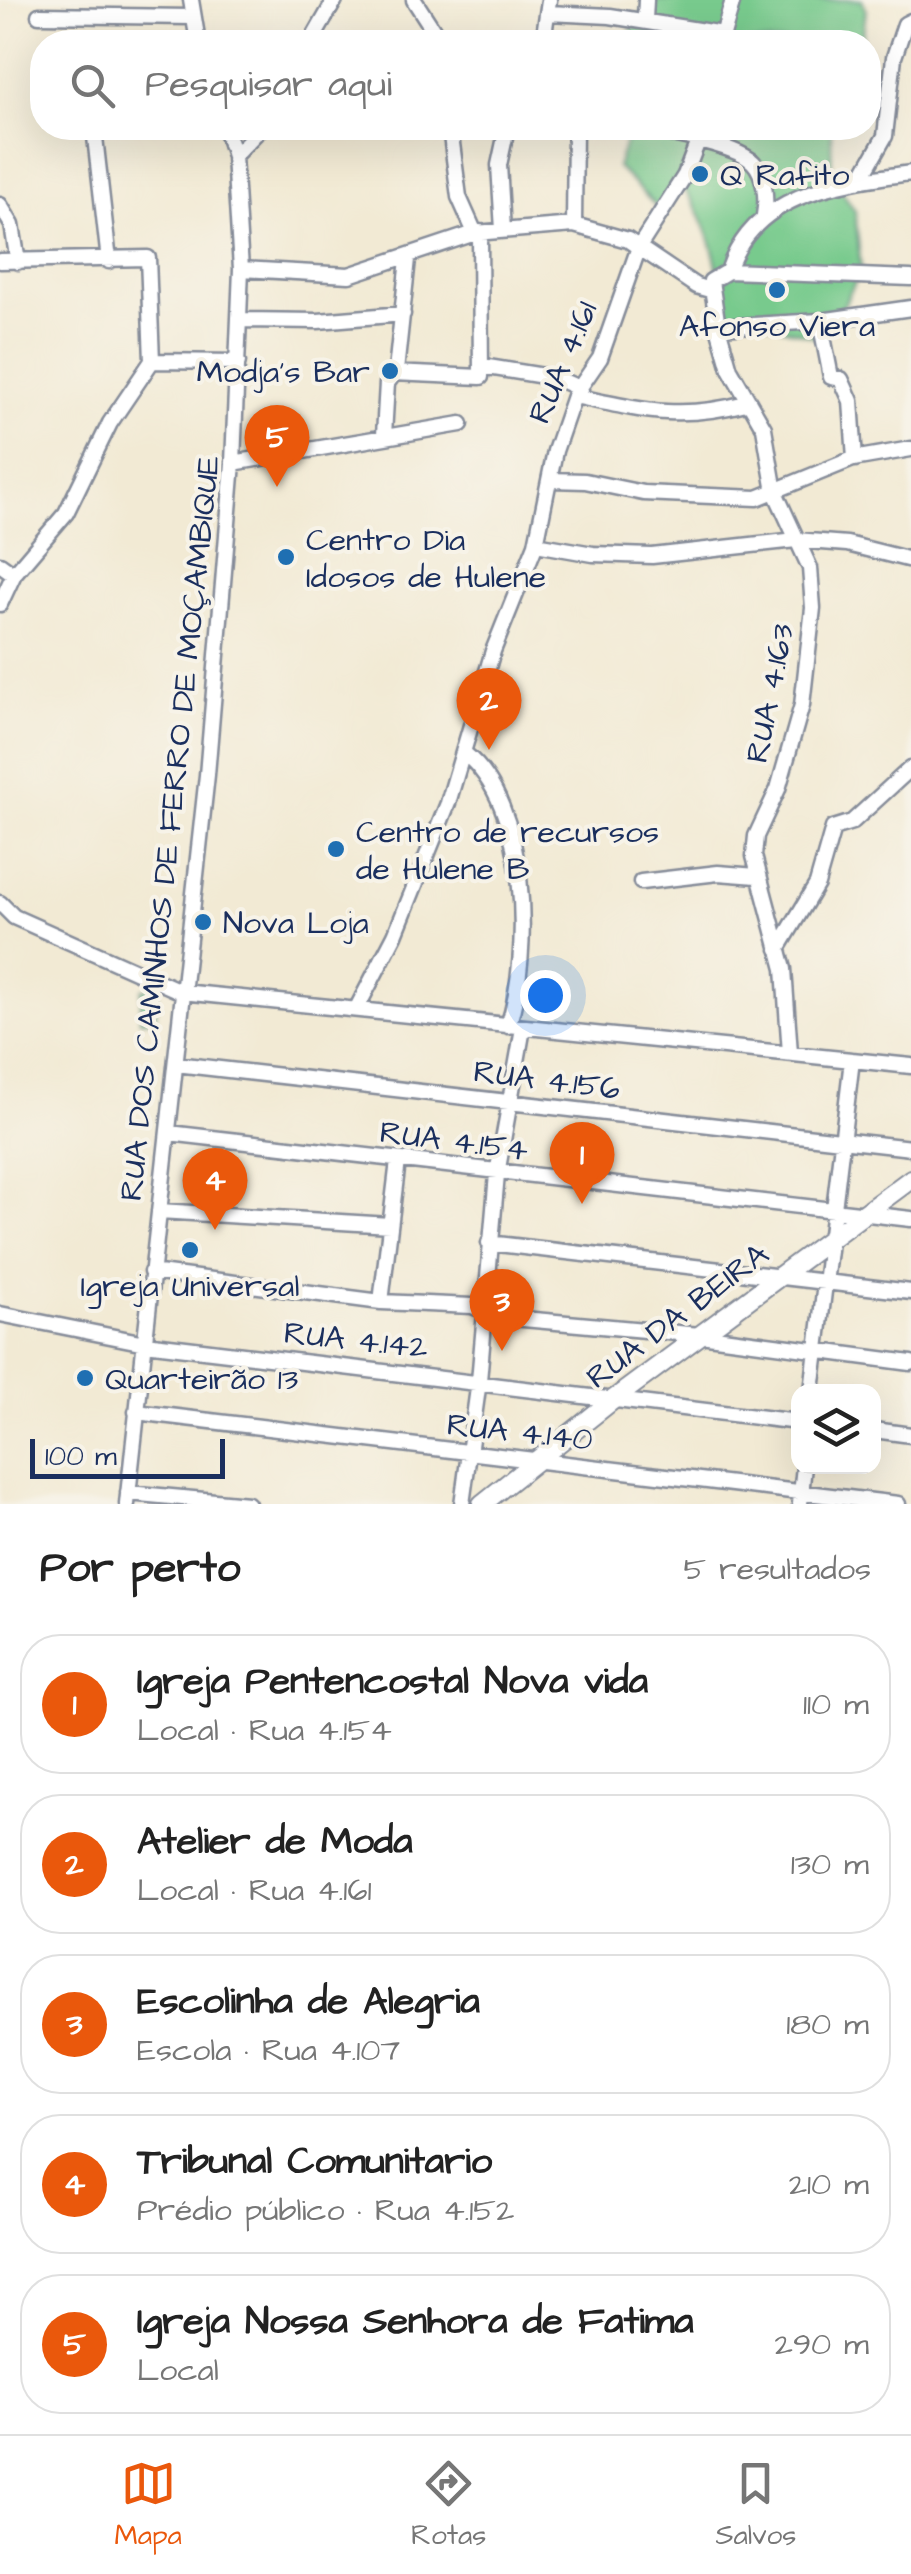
<!DOCTYPE html>
<html lang="pt">
<meta charset="utf-8">
<style>
:root{--surface:#fff;--page:#f6f6f6;--text:#222;--muted:#767676;--line:#e0e0e0;--accent:#ea580c}
body{margin:0;font-family:"Architects Daughter",sans-serif;background:var(--page);color:var(--text)}
.controls{position:absolute;right:30px;bottom:30px;display:grid;overflow:hidden;border-radius:20px;box-shadow:0 10px 40px #0002}
.controls button{width:90px;height:90px;display:grid;place-items:center;padding:0;border:0;border-bottom:2px solid var(--line);background:var(--surface);color:var(--text);font:50px sans-serif}
.scale{position:absolute;left:30px;bottom:25px;width:195px;box-sizing:border-box;padding-left:10px;border:5px solid #1b2f5e;border-top:0;font-size:28px;line-height:35px;white-space:nowrap;color:#1b2f5e;-webkit-text-stroke:8px #f7f3e8;paint-order:stroke}
.you{position:absolute;left:545px;top:995px;width:35px;height:35px;margin:-25px;border:8px solid #fff;border-radius:50%;background:#1a73e8;box-shadow:0 0 0 15px #1a73e833}
.badge{display:grid;place-items:center;width:65px;height:65px;border-radius:50%;background:var(--accent);color:#fff;font-size:32px;font-weight:700}
.pin{position:absolute;translate:-50% -82px;filter:drop-shadow(0 2px 5px #0008)}
.pin::after{content:'';position:absolute;top:52px;width:35px;height:30px;background:inherit;clip-path:polygon(0 0,100% 0,50% 100%)}
.list{margin:0;padding:0;list-style:none}
h2{display:flex;justify-content:space-between;align-items:center;height:130px;margin:0;padding:0 40px;font-size:42px}
h2 small{font-size:32px;font-weight:400;color:var(--muted)}
.list li{display:grid;grid-template-columns:65px 1fr auto;gap:30px;align-items:center;box-sizing:border-box;height:140px;margin:0 20px 20px;padding:0 20px;border:2px solid var(--line);border-radius:40px}
.list b{display:block;font-size:38px;white-space:nowrap}
.list p{margin:0;font-size:32px;white-space:nowrap;color:var(--muted)}
.list em{font-size:32px;font-style:normal;color:var(--muted)}
.icon{flex:none;width:55px;height:55px;fill:none;stroke:currentColor;stroke-width:2;stroke-linecap:round;stroke-linejoin:round}
.map{position:relative;flex:none;width:911px;height:1504px;overflow:hidden}
.search{position:absolute;background:var(--surface);box-shadow:0 10px 40px #0002;left:30px;right:30px;top:30px;height:110px;display:flex;align-items:center;gap:25px;box-sizing:border-box;padding:0 35px;border-radius:40px;color:var(--muted);font-size:38px}
.sheet{height:930px;background:var(--surface)}
nav{display:flex;justify-content:space-around;align-items:center;box-sizing:border-box;height:140px;border-top:2px solid var(--line);background:var(--surface);font-size:28px;color:var(--muted)}
nav a{display:grid;justify-items:center;gap:5px}
nav .on{color:var(--accent)}
.map>svg:first-child{display:block}
.green{fill:#78ca8d;stroke:#4a7c76;stroke-width:2.5}
.lines{fill:none;stroke-linecap:round;stroke-linejoin:round}
.minor-casing{stroke:#868c99;stroke-width:19}
.major-casing{stroke:#868c99;stroke-width:22}
.minor{stroke:#fff;stroke-width:14}
.major{stroke:#fff;stroke-width:18}
.poi-dot{fill:#1f6fb2;stroke:#f7f3e8;stroke-width:4}
.labels{text-anchor:middle;stroke-width:8;stroke-linejoin:round;paint-order:stroke}
.poi-label{font-size:32px;fill:#1b2f5e;stroke:#f7f3e8;text-anchor:start}
.street-label{font-size:32px;fill:#1b2f5e;stroke:#f7f3e8}
</style>
<div class="map">
<svg width="911" height="1504" viewBox="0 0 911 1504">
<rect width="100%" height="100%" fill="#f7f3e8"/>
<filter id="ink" filterUnits="userSpaceOnUse"><feTurbulence type="fractalNoise" baseFrequency=".01" numOctaves="2"/><feDisplacementMap in="SourceGraphic" scale="20" xChannelSelector="R" yChannelSelector="G"/><feConvolveMatrix kernelMatrix="1 2 1 2 8 2 1 2 1" color-interpolation-filters="sRGB"/></filter>
<filter id="wash" filterUnits="userSpaceOnUse"><feTurbulence type="fractalNoise" baseFrequency=".0048" numOctaves="4" result="noise"/><feDisplacementMap in="SourceGraphic" scale="40" xChannelSelector="R" yChannelSelector="G"/><feGaussianBlur stdDeviation="2.25" result="paint"/><feColorMatrix in="noise" values="0 0 0 0 0 0 0 0 0 0 0 0 0 0 0 0 0 1.4 0 .05"/><feComposite in="paint" operator="in"/></filter>
<g filter="url(#wash)">
<rect width="100%" height="100%" fill="#f2ead4"/>
<path class="green" d="M649 0H862L866 9 862 42H624Z
M624 128H831L832 176 855 211 861 270 838 317 816 337 747 318 727 322C720 274 711 216 676 180L658 208 617 167 625 143Z
M142 989H158L155 1020H140Z"/>
</g>
<g filter="url(#ink)">
<g class="lines">
<defs>
<path id="minor" d="M191 0 198 42
M414 0 441 42
M548 13 610 16 723 34
M39 15 191 17
M645 20 646 0
M311 42 335 0
M543 42 549 0
M721 42 733 0
M94 128 109 261
M450 128 459 197 475 233
M630 128C657 130 734 144 753 162 765 174 767 199 764 215
M234 156 261 128
M860 180 885 136 894 57 905 24 911 21
M0 205 12 225 18 262
M574 225 575 128
M503 230 499 165 507 128
M0 261 148 258 152 361
M241 269 349 275 475 233 574 225 628 240 696 286 710 290
M728 271C754 192 838 183 911 173
M241 320 318 321 403 314
M820 321 831 377 841 379 851 401 855 459
M718 327 820 321 911 308
M152 361 238 362
M482 366 556 378 581 389
M393 373 481 377 480 232
M574 396C641 410 678 421 746 403
M384 435 387 383 396 371 408 259
M233 463 461 424
M550 480 585 481 643 493 757 498 853 459 911 449
M536 544 593 554 652 556 796 540 847 544 911 560
M0 564 14 574
M0 604 14 574 66 513 110 423 152 361
M464 753C529 803 532 953 508 1026
M641 882 718 873 757 876
M0 903 14 917 182 992 911 1066
M778 949 817 884 833 828 852 822 911 768
M357 1008 395 935 448 803 493 651 536 544 555 451 574 396 600 358 639 247 685 175 703 128
M790 1053 784 969 754 856 756 836 778 789 802 705 813 608 810 568 775 492 764 428 730 369 718 327 711 281 728 271 911 278
M176 1064 911 1148
M169 1133 911 1219
M159 1211 390 1225
M489 1243 911 1292
M151 1272 381 1302 472 1306 501 1317 700 1335 911 1363
M381 1302 398 1161
M0 1314 145 1343 798 1422
M812 1391 852 1060
M136 1412 898 1504
M874 1430 911 1435
M128 1493 248 1504
M127 1504 207 775 233 463 241 269 234 156 225 128
M462 1504 479 1381 497 1174 523 1028
M800 1504 804 1466"/>
<path id="major" d="M482 1504 614 1399 911 1179"/>
</defs>
<use href="#minor" class="minor-casing"/>
<use href="#major" class="major-casing"/>
<use href="#minor" class="minor"/>
<use href="#major" class="major"/>
</g>
</g>
<g class="poi-dot">
<circle cx="700" cy="174" r="10"/>
<circle cx="777" cy="290" r="10"/>
<circle cx="390" cy="371" r="10"/>
<circle cx="286" cy="557" r="10"/>
<circle cx="336" cy="849" r="10"/>
<circle cx="203" cy="922" r="10"/>
<circle cx="190" cy="1250" r="10"/>
<circle cx="85" cy="1378" r="10"/>
</g>
<g class="labels">
<g class="poi-label">
<text x="720" y="185">Q Rafito</text>
<text x="777" y="336" text-anchor="middle">Afonso Viera</text>
<text x="370" y="382" text-anchor="end">Modja's Bar</text>
<text x="306" y="550">Centro Dia<tspan x="306" dy="37">Idosos de Hulene</tspan></text>
<text x="356" y="842">Centro de recursos<tspan x="356" dy="37">de Hulene B</tspan></text>
<text x="223" y="933">Nova Loja</text>
<text x="190" y="1296" text-anchor="middle">Igreja Universal</text>
<text x="105" y="1389">Quarteirão 13</text>
</g>
<g class="street-label">
<text transform="translate(562 362) rotate(-67)" y="11">RUA 4.161</text>
<text transform="translate(769 693) rotate(-79)" y="11">RUA 4.163</text>
<text transform="translate(169 828) rotate(-84)" y="11">RUA DOS CAMINHOS DE FERRO DE MOÇAMBIQUE</text>
<text transform="translate(547 1079) rotate(7)" y="11">RUA 4.156</text>
<text transform="translate(454 1140) rotate(7)" y="11">RUA 4.154</text>
<text transform="translate(677 1315) rotate(-37)" y="11">RUA DA BEIRA</text>
<text transform="translate(356 1339) rotate(6)" y="11">RUA 4.142</text>
<text transform="translate(520 1431) rotate(6)" y="11">RUA 4.140</text>
</g>
</g>
</svg>
<div class="controls">
<button><svg class="icon" aria-label="layers" viewBox="0 0 24 24"><path d="M12 4l9 5-9 5-9-5zM3 14l9 5 9-5"/></svg></button>
</div>
<div class="scale">100 m</div>
<div class="you"></div>
<div class="pin badge" style="left:582px;top:1204px">1</div>
<div class="pin badge" style="left:489px;top:750px">2</div>
<div class="pin badge" style="left:502px;top:1351px">3</div>
<div class="pin badge" style="left:215px;top:1230px">4</div>
<div class="pin badge" style="left:277px;top:487px">5</div>
<div class="search"><svg class="icon" aria-label="search" viewBox="0 0 24 24"><circle cx="10" cy="10" r="6"/><path d="M15 15l6 6"/></svg>Pesquisar aqui</div>
</div>
<section class="sheet">
<h2>Por perto<small>5 resultados</small></h2>
<ul class="list">
<li><span class="badge">1</span><div><b>Igreja Pentencostal Nova vida</b><p>Local · Rua 4.154</p></div><em>110 m</em></li>
<li><span class="badge">2</span><div><b>Atelier de Moda</b><p>Local · Rua 4.161</p></div><em>130 m</em></li>
<li><span class="badge">3</span><div><b>Escolinha de Alegria</b><p>Escola · Rua 4.107</p></div><em>180 m</em></li>
<li><span class="badge">4</span><div><b>Tribunal Comunitario</b><p>Prédio público · Rua 4.152</p></div><em>210 m</em></li>
<li><span class="badge">5</span><div><b>Igreja Nossa Senhora de Fatima</b><p>Local</p></div><em>290 m</em></li>
</ul>
</section>
<nav>
<a class="on"><svg class="icon" aria-label="map" viewBox="0 0 24 24"><path d="M3 6l6-2 6 2 6-2v14l-6 2-6-2-6 2zM9 4v14M15 6v14"/></svg>Mapa</a>
<a><svg class="icon" aria-label="directions" viewBox="0 0 24 24"><path d="M12 3l9 9-9 9-9-9zM9 14v-3h6M13 9l2 2-2 2"/></svg>Rotas</a>
<a><svg class="icon" aria-label="saved" viewBox="0 0 24 24"><path d="M7 4h10v16l-5-4-5 4z"/></svg>Salvos</a>
</nav>
